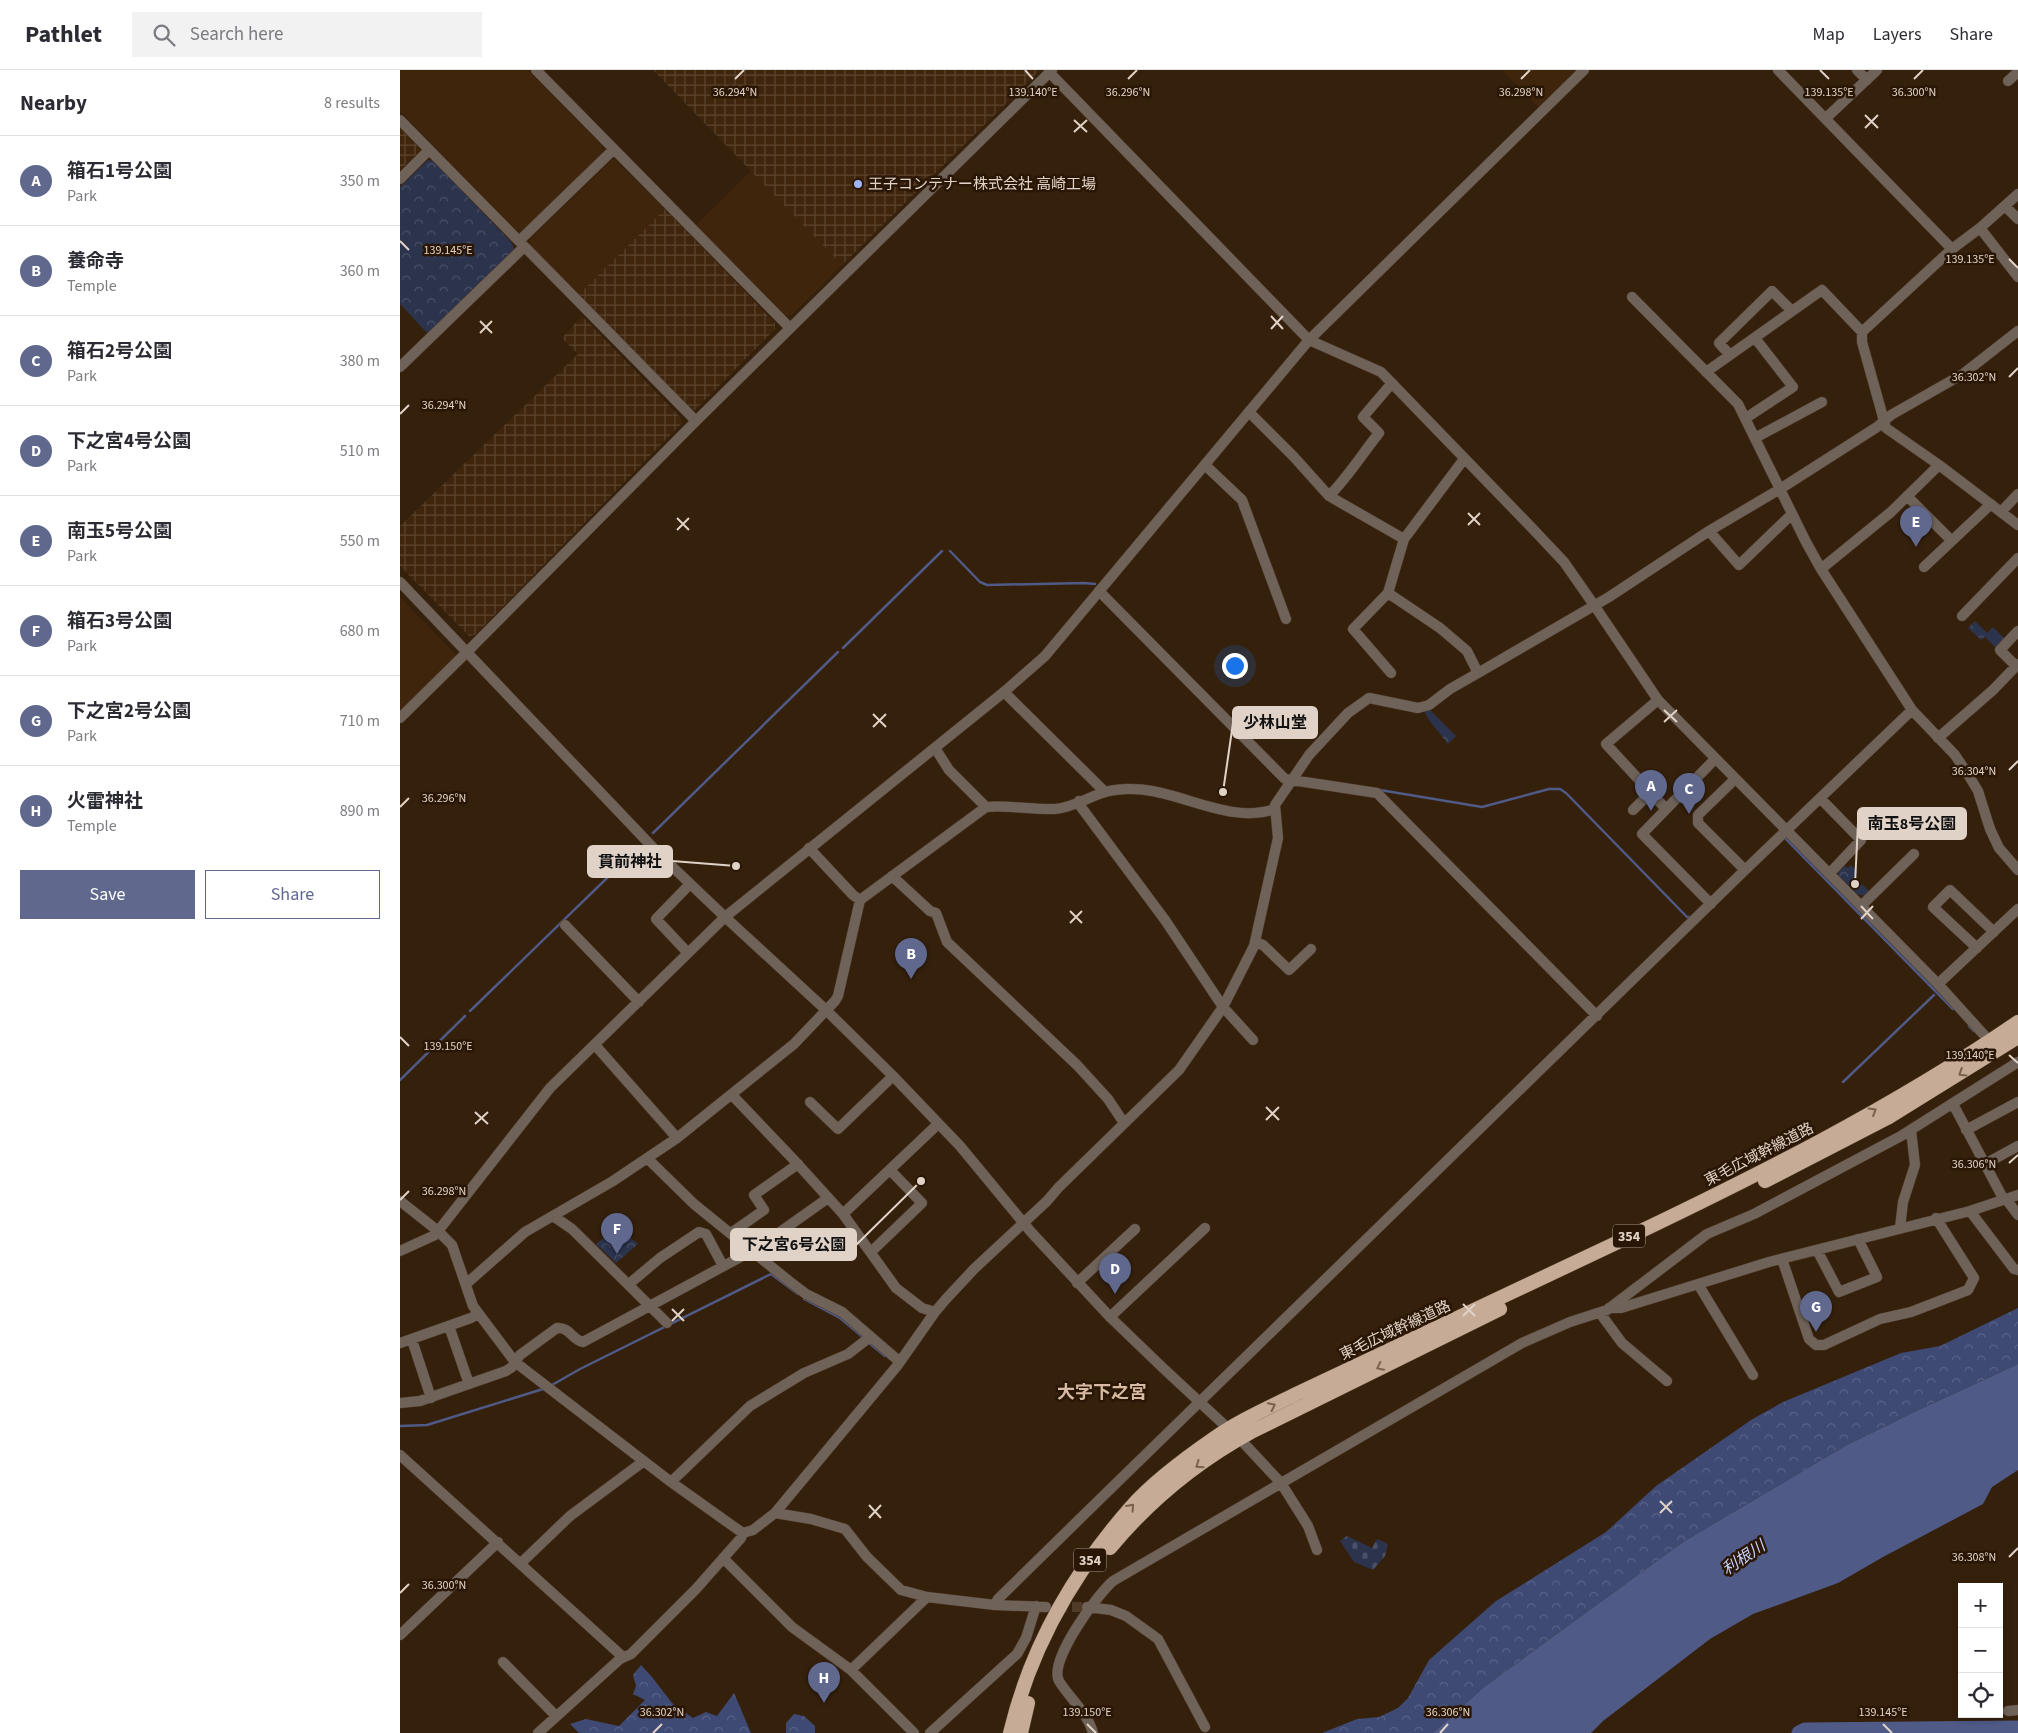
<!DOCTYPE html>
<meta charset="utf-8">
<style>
:root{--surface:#fff;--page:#f2f2f3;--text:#2b2b33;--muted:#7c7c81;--line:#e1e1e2;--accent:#60688e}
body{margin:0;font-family:"Source Sans 3","Noto Sans JP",sans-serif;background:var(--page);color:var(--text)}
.controls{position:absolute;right:15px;bottom:15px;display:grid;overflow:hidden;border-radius:0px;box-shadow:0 2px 8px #0003}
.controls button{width:45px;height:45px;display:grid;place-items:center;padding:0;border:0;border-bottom:1px solid var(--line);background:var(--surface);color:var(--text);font:25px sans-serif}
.you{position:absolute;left:834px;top:595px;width:18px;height:18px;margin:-12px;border:4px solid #fff;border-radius:50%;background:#1a73e8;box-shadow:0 0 0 8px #1a73e833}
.badge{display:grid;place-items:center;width:32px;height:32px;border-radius:50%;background:var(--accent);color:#fff;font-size:16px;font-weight:700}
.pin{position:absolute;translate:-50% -41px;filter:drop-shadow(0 1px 2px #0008)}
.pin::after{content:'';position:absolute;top:26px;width:18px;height:15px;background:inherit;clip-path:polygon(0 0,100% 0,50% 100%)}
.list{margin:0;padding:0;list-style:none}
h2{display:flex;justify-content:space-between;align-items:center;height:65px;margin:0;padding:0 20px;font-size:21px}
h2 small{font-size:16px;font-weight:400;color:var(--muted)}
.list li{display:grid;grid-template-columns:32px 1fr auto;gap:15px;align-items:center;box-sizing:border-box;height:90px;padding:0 20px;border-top:1px solid var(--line)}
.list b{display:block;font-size:19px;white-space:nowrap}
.list p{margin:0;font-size:16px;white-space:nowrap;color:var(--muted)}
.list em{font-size:16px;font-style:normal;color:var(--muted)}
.actions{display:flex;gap:10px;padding:15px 20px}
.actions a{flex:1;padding:11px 0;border:1px solid var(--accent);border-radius:0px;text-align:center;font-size:18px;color:var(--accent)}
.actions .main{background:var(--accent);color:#fff}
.icon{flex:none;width:28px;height:28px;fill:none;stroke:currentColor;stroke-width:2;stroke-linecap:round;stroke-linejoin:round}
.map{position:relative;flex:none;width:1618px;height:1663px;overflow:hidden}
header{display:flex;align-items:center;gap:30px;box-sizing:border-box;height:70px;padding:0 25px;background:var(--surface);border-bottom:1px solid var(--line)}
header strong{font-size:24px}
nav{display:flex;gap:28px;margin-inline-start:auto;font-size:18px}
.search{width:350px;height:45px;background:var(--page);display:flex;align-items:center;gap:12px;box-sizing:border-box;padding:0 18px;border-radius:0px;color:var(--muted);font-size:19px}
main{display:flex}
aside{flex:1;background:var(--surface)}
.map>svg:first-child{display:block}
.built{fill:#3f250c}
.industrial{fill:url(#industrial-grid)}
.forest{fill:url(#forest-crowns)}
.cemetery{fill:url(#cemetery-stones)}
.park{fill:url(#park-crowns)}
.water{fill:#4f5a87}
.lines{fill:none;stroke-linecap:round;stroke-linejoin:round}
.stream{stroke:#4f5a87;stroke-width:2.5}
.river{stroke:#4f5a87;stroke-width:15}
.minor-tunnel{stroke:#4f3b28;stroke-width:10;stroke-dasharray:10 5;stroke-linecap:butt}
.minor-casing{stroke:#503c2a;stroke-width:11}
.tertiary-casing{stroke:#503c2a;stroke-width:11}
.trunk-casing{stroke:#503c2a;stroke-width:15}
.minor{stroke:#6e6259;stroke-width:10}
.tertiary{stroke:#6e6259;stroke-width:10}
.trunk{stroke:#c6ac97;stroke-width:14}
.oneway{stroke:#78614e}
.ticks{fill:none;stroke:#e0d2c7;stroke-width:2}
.poi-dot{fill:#a0b3fd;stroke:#2a1604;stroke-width:2}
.labels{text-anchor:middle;stroke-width:5;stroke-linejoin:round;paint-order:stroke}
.shield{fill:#2a1604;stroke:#a99a8c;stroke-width:1}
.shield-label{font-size:14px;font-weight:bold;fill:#e0d2c7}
.poi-label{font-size:15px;fill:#e0d2c7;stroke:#2a1604;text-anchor:start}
.street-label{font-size:15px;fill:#e0d2c7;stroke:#2a1604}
.water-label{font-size:16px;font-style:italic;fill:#c5d2fe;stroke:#2a1604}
.quarter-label{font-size:18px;font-weight:bold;fill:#d6baa3;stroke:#2a1604}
.ticks-label{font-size:12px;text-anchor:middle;fill:#e0d2c7;stroke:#2a1604;stroke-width:5;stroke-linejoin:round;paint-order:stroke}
.leader{fill:none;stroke:#e0d2c7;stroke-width:2}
.callout-dot{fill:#e0d2c7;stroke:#2a1604;stroke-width:2}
.callout{fill:#e0d2c7;stroke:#e0d2c7;stroke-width:2}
.callout-label{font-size:16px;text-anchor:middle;font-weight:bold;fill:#111}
</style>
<header>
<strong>Pathlet</strong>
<div class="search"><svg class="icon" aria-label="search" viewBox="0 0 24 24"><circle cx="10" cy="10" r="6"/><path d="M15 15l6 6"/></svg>Search here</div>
<nav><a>Map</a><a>Layers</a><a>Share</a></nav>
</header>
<main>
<aside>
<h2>Nearby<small>8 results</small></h2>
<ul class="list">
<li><span class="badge">A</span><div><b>箱石1号公園</b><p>Park</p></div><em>350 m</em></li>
<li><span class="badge">B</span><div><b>養命寺</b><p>Temple</p></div><em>360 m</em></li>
<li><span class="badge">C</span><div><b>箱石2号公園</b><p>Park</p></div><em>380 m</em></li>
<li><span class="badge">D</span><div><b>下之宮4号公園</b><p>Park</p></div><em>510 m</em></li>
<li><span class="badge">E</span><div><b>南玉5号公園</b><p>Park</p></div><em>550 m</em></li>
<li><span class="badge">F</span><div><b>箱石3号公園</b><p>Park</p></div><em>680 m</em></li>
<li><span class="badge">G</span><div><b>下之宮2号公園</b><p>Park</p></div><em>710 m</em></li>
<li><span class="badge">H</span><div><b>火雷神社</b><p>Temple</p></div><em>890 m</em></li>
</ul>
<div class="actions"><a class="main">Save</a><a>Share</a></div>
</aside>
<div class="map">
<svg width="1618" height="1663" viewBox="0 0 1618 1663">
<defs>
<pattern id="industrial-grid" width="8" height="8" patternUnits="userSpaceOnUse" patternTransform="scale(1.25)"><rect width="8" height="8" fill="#3f250c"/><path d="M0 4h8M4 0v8" fill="none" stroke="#5a442e"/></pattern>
<pattern id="forest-crowns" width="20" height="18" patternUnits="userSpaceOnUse" patternTransform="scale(1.25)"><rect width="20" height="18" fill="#3e4974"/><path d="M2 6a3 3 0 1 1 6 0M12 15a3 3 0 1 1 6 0" fill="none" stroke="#5a6286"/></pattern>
<pattern id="cemetery-stones" width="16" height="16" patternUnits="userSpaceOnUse" patternTransform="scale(1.25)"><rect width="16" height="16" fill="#2c334d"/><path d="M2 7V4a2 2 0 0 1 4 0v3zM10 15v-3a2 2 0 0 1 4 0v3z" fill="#4a5065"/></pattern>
<pattern id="park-crowns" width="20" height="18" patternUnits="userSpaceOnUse" patternTransform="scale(1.25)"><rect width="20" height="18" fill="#2c334d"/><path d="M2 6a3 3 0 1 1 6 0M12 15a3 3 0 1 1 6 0" fill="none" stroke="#4a5065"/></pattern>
</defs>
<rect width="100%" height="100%" fill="#35200c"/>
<path class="built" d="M0 0H128L202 76V83L123 160 117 161 0 41Z
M1102 0H1176L1138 37Z
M212 90H215L265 139 178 225 130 175V169Z
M351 101 442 195 392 245H385L296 155Z
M0 527 58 587 0 644Z"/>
<path class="industrial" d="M253 0H640L442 195Z
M0 58 19 77 20 81 0 100Z
M265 139 375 253V259L295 340H288L178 225Z
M182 246 281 348 282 353 75 565 69 566 0 496V456L178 284 162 268Z"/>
<path class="forest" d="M1618 1238V1294L1514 1342 1445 1376 1283 1472 1084 1617 1033 1663H922L957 1649 979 1647 998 1638 1008 1628 1029 1590 1096 1531 1206 1462 1256 1416 1351 1350 1383 1332 1501 1283 1540 1276Z
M241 1595 252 1607 272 1633 293 1648 306 1642 317 1646 334 1623 351 1663H179L170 1654 186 1649 219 1656 245 1630 233 1624 236 1616 233 1605Z
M394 1644 404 1646 415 1656V1663H386V1653Z"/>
<path class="cemetery" d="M947 1466 972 1478 977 1469 988 1474 985 1486 973 1500 954 1492 940 1471Z"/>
<path class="park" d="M28 90 33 91 112 173 114 179 28 264 0 234V117Z
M1575 551 1587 563 1593 557 1605 569 1596 578 1585 567 1581 570 1568 558Z
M1029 639 1056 666 1048 674 1029 650 1024 641Z
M1451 795 1458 802 1454 806 1470 822 1465 826 1457 824 1439 806 1438 802 1445 796 1448 798Z
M212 1162 221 1169 227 1165 238 1174 216 1193 196 1174Z"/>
<path class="water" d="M1618 1294V1400L1592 1417 1583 1434 1483 1487 1438 1513 1353 1544 1310 1569 1203 1651 1191 1663H1033L1084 1617 1283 1472 1445 1376 1514 1342Z"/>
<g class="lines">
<path class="stream" d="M550 481 580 512 587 515 684 513 695 514
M443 578 542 481
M980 720 1082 737 1149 719H1160L1166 723 1287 847H1292
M253 763 438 582
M1386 769 1553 939
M70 941 239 777
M1569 956 1574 961
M0 1010 65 946
M1443 1012 1534 925
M404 1229 440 1248 464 1268
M468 1272 485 1286
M152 1315 180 1299 371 1204 398 1224
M0 1356 27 1355 143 1319"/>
<path class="river" d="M1399 1663 1405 1660 1618 1658"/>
<path class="minor-tunnel" d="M657 1537H683"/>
<defs>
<path id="minor" d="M136 0 390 258
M1378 0 1552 179
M1457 0 1467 10
M649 2 909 270 981 302 1131 457 1164 492 1194 535
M1608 11 1618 2
M1426 48 1477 0
M0 50 296 351
M0 109 29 80
M1618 124 1580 158 1552 179 1462 262V272L1486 358 1539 395 1618 455
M1605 136 1618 149
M1580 158 1618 207
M119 171 214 79
M1232 227 1338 334 1406 472 1421 499 1512 640 1555 685 1569 706 1578 721 1590 759 1599 778 1618 800
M1330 285 1319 273 1372 221 1392 241
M0 297 124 177
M1306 302 1422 220 1462 262
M849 342 894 387 929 426 1004 469
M1346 348 1393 317 1355 268
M1355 368 1422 332
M805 395 842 430 886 549
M929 426C948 407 962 384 979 363L963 347 992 313
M1507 426 1551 470
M1601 442 1618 424
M1309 461 1339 495 1392 444
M1524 497 1591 434
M1421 499 1491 442 1539 395
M699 521 885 709 977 723 1197 946
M988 523 1040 558 1067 581 1078 603
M1562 546 1618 488
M1616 596 1600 580 1618 561
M991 603 953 559 988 523 1004 469 1064 389
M604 622 705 722
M1258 630 1206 674 1266 739
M0 648 67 582
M1538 668 1593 620 1618 594
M535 678 549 700 586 737
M1335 709 1298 745V753L1345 800
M1421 729 1461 770 1429 804
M679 731 681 737 765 850 823 937 853 970
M1233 740 1251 722
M409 778 453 825 460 830
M492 806 530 841 536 843 547 872 677 995 708 1029 724 1053
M1311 834 1242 764 1315 689
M1461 836 1514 784
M165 855 239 932
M855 872 863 875 889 900 911 879
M1577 878 1533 837 1550 820 1594 862
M288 883 256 849 290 814
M1538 914 1618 839
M195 975 277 1068
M332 1025 394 1090 443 1144 496 1218 522 1238 535 1242
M410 1032 438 1059 493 1006
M1553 1034 1604 1130
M1566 1060 1618 1032
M248 1089 294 1134 389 1211 406 1224 442 1242 500 1292
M1585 1094 1618 1076
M1606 1129 1618 1145
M0 1131 38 1161 52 1175 73 1236 115 1292 271 1412 337 1459 343 1463 353 1460 375 1443 497 1296 535 1242 546 1229 574 1199 647 1131 659 1117 779 1000 823 937 854 876 878 768 875 735 909 685 948 643 969 628 1018 638 1029 635 1050 619 1078 603 1209 527 1309 461 1380 419 1477 357 1491 345 1563 304 1618 261
M1570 1141 1614 1199 1618 1200
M443 1144 538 1054
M153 1146 172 1159 267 1253
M1500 1158 1503 1132 1515 1095 1511 1060
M331 1163 364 1140 354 1125 398 1094
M1417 1180 1439 1222 1477 1207 1458 1169
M0 1181 35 1165 150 1018 325 847
M471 1182 522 1133 490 1100
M1382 1189 1409 1269 1416 1275H1424L1480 1249 1511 1242 1568 1220 1574 1208 1536 1148
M677 1213 735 1159
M66 1214 125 1162 213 1111 277 1068 394 974 435 931 438 926 460 830 586 737C609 735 632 740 655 739 671 738 687 728 702 723 716 718 738 718 752 721 792 728 835 753 875 739
M229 1214 260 1188 299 1162 306 1164 323 1196
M1298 1214 1353 1305
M1209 1238H1221L1369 1192 1570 1141 1618 1125
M1200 1243 1222 1273 1267 1311
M710 1247 805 1158
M49 1256 69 1314
M12 1270 31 1328
M0 1273 71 1248 78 1244
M0 1333 20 1331 106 1301 112 1297 120 1285 157 1258C170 1257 172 1270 183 1272L359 1177 428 1128
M839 1368 881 1413 908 1456 917 1480
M0 1385 223 1587
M271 1412 350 1336 404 1303 448 1284 470 1267
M375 1443 411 1449 445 1459 467 1487 501 1520 527 1527 595 1535 646 1537
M323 1488 392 1557 451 1600 514 1663
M121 1493 170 1446 244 1391
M595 1535 598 1529 697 1432 1345 800 1512 640
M687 1537 711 1540 726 1546 758 1569 805 1657
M0 1565 98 1472
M103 1592 156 1646
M451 1600 527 1527
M1608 1641 1618 1640
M138 1663 220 1589 231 1584 296 1519 341 1468 343 1463
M530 1663 617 1584 626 1568 636 1536
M693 1663C688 1643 670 1629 659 1611 648 1591 697 1525 713 1511L1122 1273 1170 1252 1207 1240 1307 1164 1354 1144 1501 1066 1618 992"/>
<path id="tertiary" d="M0 512 261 786 325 847 426 940 493 1006 560 1076 631 1162 710 1247 763 1298 833 1363
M1194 535 1258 630 1538 914 1594 976
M67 582 296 351 652 0
M325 847 604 622 645 586 909 270 1184 0"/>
<path id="trunk" d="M1365 1111 1489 1047 1618 967
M710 1478C749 1431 798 1391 851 1362L1100 1239
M610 1663C630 1579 674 1502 731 1437 754 1411 784 1389 813 1369 838 1351 868 1338 896 1324 1002 1274 1108 1224 1214 1174 1353 1108 1491 1039 1618 952
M621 1663 628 1633"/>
</defs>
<use href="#minor" class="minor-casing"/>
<use href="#tertiary" class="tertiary-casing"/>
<use href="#trunk" class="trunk-casing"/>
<use href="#minor" class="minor"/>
<use href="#tertiary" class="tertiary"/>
<use href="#trunk" class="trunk"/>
</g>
<defs><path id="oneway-chevron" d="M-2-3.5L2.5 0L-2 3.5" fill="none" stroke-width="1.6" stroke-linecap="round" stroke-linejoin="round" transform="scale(1.25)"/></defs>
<g class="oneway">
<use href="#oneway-chevron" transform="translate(1562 1003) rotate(148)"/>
<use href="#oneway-chevron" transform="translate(1473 1041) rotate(-31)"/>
<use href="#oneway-chevron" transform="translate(980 1297) rotate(154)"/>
<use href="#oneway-chevron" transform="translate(872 1336) rotate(-26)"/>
<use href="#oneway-chevron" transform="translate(799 1395) rotate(145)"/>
<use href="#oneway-chevron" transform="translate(731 1437) rotate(-48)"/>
</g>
<path class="ticks" d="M625 0 633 9M1420 0 1429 9M335 9 344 0M728 9 737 0M1121 9 1130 0M1514 9 1523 0M1465 45 1478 58M674 50 687 62M1465 58 1478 45M674 62 687 50M0 171 9 180M1609 189 1618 198M871 246 883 259M80 251 92 263M871 259 883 246M80 263 92 251M1609 307 1618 298M0 344 9 335M1068 443 1080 455M277 448 289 460M1068 455 1080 443M277 460 289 448M1264 640 1277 652M473 644 486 657M1264 652 1277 640M473 657 486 644M1609 700 1618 691M0 737 9 728M1461 836 1473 849M670 841 682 853M1461 849 1473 836M670 853 682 841M0 967 9 976M1609 985 1618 993M866 1037 879 1050M75 1042 88 1054M866 1050 879 1037M75 1054 88 1042M1609 1093 1618 1085M0 1130 9 1121M1063 1234 1075 1246M272 1239 284 1251M1063 1246 1075 1234M272 1251 284 1239M1260 1431 1272 1443M469 1435 481 1448M1260 1443 1272 1431M469 1448 481 1435M1609 1487 1618 1478M0 1523 9 1514M687 1654 696 1663M1483 1654 1492 1663M253 1663 262 1654M1040 1663 1048 1654"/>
<circle class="poi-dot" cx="458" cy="114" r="5"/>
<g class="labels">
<g class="shield">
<rect x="1213" y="1154.5" width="32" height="23" rx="4"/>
<rect x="674" y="1478.5" width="32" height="23" rx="4"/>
</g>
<g class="shield-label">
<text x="1229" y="1171">354</text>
<text x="690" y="1495">354</text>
</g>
<g class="poi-label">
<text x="468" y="119">王子コンテナー株式会社 高崎工場</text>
</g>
<g class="street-label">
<text transform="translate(1359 1084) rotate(-27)" y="5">東毛広域幹線道路</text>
<text transform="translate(995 1260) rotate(-25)" y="5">東毛広域幹線道路</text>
</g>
<g class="water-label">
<text transform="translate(1343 1487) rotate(-34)" y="6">利根川</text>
</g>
<g class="quarter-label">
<text x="702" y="1328">大字下之宮</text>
</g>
</g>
<g class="ticks-label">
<text x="335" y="26">36.294°N</text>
<text x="633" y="26">139.140°E</text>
<text x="728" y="26">36.296°N</text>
<text x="1121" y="26">36.298°N</text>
<text x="1429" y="26">139.135°E</text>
<text x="1514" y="26">36.300°N</text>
<text x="48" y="184">139.145°E</text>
<text x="1570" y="193">139.135°E</text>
<text x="1574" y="311">36.302°N</text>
<text x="44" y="339">36.294°N</text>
<text x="1574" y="705">36.304°N</text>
<text x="44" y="732">36.296°N</text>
<text x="48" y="980">139.150°E</text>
<text x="1570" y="989">139.140°E</text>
<text x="1574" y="1098">36.306°N</text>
<text x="44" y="1125">36.298°N</text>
<text x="1574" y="1491">36.308°N</text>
<text x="44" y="1519">36.300°N</text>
<text x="262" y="1646">36.302°N</text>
<text x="687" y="1646">139.150°E</text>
<text x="1048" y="1646">36.306°N</text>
<text x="1483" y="1646">139.145°E</text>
</g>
<path class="leader" d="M823 722L833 653M1455 814L1458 753M336 796L272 791M521 1111L456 1175"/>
<g class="callout-dot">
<circle cx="823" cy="722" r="5"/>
<circle cx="1455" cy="814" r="5"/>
<circle cx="336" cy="796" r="5"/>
<circle cx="521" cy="1111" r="5"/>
</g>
<g class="callout">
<rect x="833" y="637" width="84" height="31" rx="5"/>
<rect x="1458" y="738" width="108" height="31" rx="5"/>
<rect x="188" y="776" width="84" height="31" rx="5"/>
<rect x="331" y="1159" width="125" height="31" rx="5"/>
</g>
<g class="callout-label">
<text x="875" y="658">少林山堂</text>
<text x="1512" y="759">南玉8号公園</text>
<text x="230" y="797">貫前神社</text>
<text x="394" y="1180">下之宮6号公園</text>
</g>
</svg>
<div class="controls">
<button>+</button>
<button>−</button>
<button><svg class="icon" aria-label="locate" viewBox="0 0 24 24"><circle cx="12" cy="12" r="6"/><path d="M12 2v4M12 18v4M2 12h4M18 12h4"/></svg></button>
</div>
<div class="you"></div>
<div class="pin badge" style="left:1251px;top:741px">A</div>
<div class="pin badge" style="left:511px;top:909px">B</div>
<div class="pin badge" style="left:1289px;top:744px">C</div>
<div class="pin badge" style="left:715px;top:1224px">D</div>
<div class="pin badge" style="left:1516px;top:477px">E</div>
<div class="pin badge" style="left:217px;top:1184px">F</div>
<div class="pin badge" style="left:1416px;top:1262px">G</div>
<div class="pin badge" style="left:424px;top:1633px">H</div>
</div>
</main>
